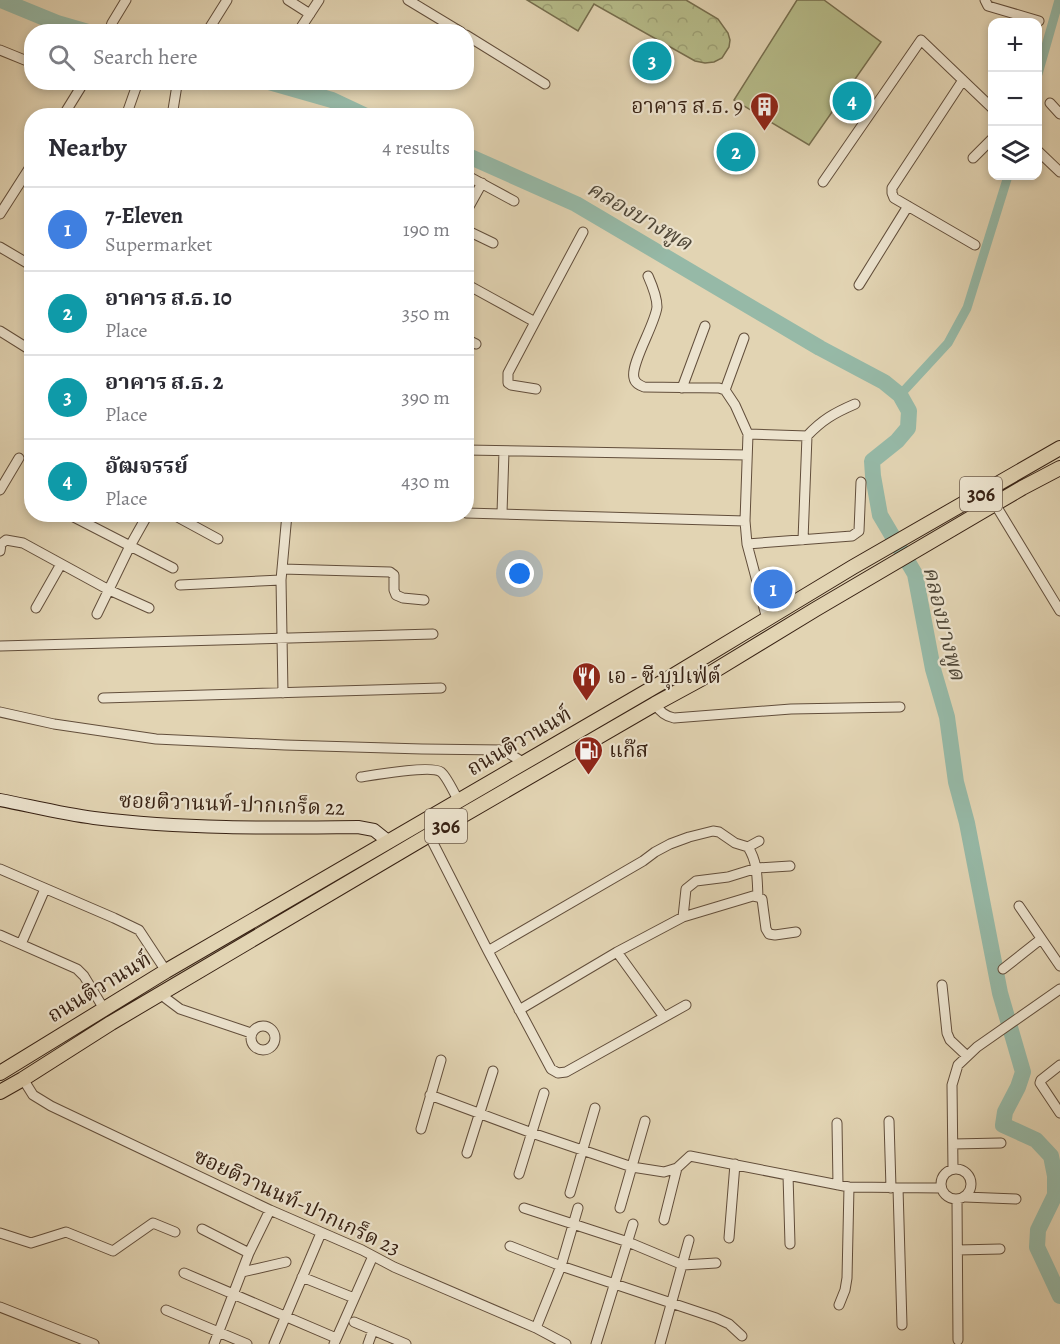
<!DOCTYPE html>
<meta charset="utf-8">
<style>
:root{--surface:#fff;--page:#f2f2f3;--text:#2b2b33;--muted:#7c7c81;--line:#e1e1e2;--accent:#8f2418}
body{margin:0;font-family:Alegreya,"Noto Serif Thai",serif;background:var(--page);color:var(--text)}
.controls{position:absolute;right:18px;top:18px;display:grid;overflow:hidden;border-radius:12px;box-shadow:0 3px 9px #0003}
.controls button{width:54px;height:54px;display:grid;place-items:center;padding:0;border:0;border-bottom:2px solid var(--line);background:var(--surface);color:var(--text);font:30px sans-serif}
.you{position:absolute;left:520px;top:574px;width:21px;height:21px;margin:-15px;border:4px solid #fff;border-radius:50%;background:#1a73e8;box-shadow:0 0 0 9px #1a73e833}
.badge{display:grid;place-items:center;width:39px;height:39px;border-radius:50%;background:var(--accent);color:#fff;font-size:20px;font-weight:700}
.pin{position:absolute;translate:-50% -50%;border:3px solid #fff;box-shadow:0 2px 6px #0006}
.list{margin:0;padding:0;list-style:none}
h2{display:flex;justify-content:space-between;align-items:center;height:78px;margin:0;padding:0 24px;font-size:26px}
h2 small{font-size:20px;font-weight:400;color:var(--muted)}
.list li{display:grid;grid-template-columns:39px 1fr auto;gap:18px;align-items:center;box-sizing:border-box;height:84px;padding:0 24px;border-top:2px solid var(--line)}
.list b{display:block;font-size:22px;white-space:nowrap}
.list p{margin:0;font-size:20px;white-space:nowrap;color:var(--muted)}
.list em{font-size:20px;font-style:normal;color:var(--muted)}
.icon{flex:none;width:33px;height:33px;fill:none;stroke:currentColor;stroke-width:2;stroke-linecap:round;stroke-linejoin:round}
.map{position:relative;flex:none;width:1060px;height:1344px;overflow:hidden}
.search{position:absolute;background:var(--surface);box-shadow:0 3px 9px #0003;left:24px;top:24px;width:450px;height:66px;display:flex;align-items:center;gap:15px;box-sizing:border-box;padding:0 21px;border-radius:24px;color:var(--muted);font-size:22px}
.panel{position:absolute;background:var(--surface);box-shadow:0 3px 9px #0003;left:24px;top:108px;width:450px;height:414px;border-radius:24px}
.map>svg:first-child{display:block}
.park{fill:url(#park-crowns);stroke:#766e4e;stroke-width:1.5}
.pitch{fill:#b6bc8a;stroke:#766e4e;stroke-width:1.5}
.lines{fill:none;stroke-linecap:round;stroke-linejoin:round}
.canal{stroke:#96b9a7;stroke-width:9}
.river{stroke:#96b9a7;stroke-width:16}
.street-casing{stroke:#624e3b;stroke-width:11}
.secondary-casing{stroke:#372113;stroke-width:14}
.primary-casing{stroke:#372113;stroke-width:16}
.street{stroke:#ece3ce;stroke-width:9}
.secondary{stroke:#ece3ce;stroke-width:12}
.primary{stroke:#e2d4b3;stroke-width:14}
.labels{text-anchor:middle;stroke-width:4.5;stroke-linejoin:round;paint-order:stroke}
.shield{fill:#ece3ce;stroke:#6d5b4b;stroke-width:1.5}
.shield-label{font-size:20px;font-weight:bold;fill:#372113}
.poi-label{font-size:21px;fill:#372113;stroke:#ece3ce;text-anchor:start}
.street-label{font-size:21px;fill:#372113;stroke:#ece3ce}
.water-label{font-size:22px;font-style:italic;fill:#4f4738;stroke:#ece3ce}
</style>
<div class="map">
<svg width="1060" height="1344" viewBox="0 0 1060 1344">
<defs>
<pattern id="park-crowns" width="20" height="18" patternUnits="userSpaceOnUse" patternTransform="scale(1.5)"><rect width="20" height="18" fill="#b6bc8a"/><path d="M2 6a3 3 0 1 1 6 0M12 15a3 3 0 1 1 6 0" fill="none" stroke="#9da176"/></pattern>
</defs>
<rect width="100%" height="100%" fill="#e2d4b3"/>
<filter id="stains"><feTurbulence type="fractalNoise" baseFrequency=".00333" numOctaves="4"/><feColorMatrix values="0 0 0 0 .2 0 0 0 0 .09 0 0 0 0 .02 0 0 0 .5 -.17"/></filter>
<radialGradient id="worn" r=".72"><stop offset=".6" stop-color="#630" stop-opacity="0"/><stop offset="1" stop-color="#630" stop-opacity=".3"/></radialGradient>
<path class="park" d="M527 0H686L718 19 728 33 730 40 729 47 722 58 714 62 705 63 695 61 594 4 578 31Z"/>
<path class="pitch" d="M797 0H824L881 42 809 145 734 100Z"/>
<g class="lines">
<path class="canal" d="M1038 74 1059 0
M900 395 948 343 967 308 1008 176"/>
<path class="river" d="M1 0 57 23 88 32
M269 82 332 100 366 116
M466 155 576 204 820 348 884 382 900 395 909 411 908 428 897 441 872 461 873 476 880 515 915 574 933 669 947 717 956 782 967 823 1000 993 1023 1072 1018 1087 1005 1112 1003 1125 1036 1140 1051 1156 1055 1176V1195L1038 1230 1037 1247 1060 1296"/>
<defs>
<path id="street" d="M288 0 310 14
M408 0 461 32
M985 0 988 6 1039 21
M109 32 112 23 126 0
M207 32 227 0
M298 32 319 0
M466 35 545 84
M0 50 32 63
M963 80 892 188V193L894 198 975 245
M1050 103 1060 114
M63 116 84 82
M126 116 138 82
M172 116 177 85
M1038 151 1060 172
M973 158 992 139
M466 175 514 201
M823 182 921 40 992 108
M466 212 482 183
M0 214 32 164
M466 230 493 243
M0 247 32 266
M648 276C652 285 657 296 657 307 655 325 630 364 634 378 635 383 639 385 644 387L719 388 725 390 735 405 748 434 745 521 747 544 767 619
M466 284 535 322 508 373V383L511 385 536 389
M859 285 908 206
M535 322 583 232
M0 331 32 351
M466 339 476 344
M682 388 705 326
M725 390 744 338
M748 434 807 436
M466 450 747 455
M0 490 19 458
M31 496H32
M995 504 1060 611
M466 513 745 521
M502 513 504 451
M68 514 173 568
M172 514 218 539
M803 540 807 436C822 420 834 413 855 404
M747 544 852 536 859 531 861 482
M0 551 1 544 6 540 23 543 109 590 149 608
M282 569 390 572 394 575V590L396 595 403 598 424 600
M180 585 281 580
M36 608 61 564
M97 614 130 546 148 514
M0 646 433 634
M283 693 281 580 287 514
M103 698 441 688
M655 704C660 712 665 716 674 718L791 709 900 707
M0 712 54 724 156 739 285 745 422 749 503 750 523 762
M361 777C374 775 432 765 441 772 445 775 455 794 458 800
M429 835 488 951 551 1069 558 1073 566 1072 686 1005
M748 847C758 863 757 878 758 897
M790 866 757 868 728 877 696 881 686 889 683 917 753 896 758 897 762 899 766 929 769 934 775 935 796 932
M0 869 114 918 139 930 166 971
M1019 906 1060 966
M0 935 77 969 84 976 104 1009
M21 944 45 889
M488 951 643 861 655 852 670 844 689 837 713 831 719 832 735 843 748 847 759 841
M617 952 664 1017
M1003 969 1041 939
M942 985 947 1033 950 1040 967 1056
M160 994 180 1009 251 1033
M519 1010 617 952 683 917
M251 1038a12 12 0 1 1 24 0a12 12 0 1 1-24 0Z
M1060 1065 1041 1080 1040 1083 1060 1113
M23 1079 33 1095 51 1106 270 1210 362 1250 394 1267 536 1328 566 1344
M430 1095 532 1133 632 1167 664 1172 677 1168 690 1156 849 1187 941 1188
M889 1121 891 1188
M837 1123 838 1185
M421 1129 441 1060
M953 1144 1001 1143
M467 1153 493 1071
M941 1184a15 15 0 1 1 30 0a15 15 0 1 1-30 0Z
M953 1169 952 1085 958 1065 977 1047 1060 989
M519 1174 544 1093
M788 1175 790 1244
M898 1188 902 1325
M570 1193 595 1108
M965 1197 1016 1199
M957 1200 958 1340
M524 1208 628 1242 683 1265 716 1263
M620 1208 645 1121
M664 1220 677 1168
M202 1229 249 1253
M0 1233 31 1243 66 1232 113 1251 153 1223 175 1232
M729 1238 735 1164
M510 1246 561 1266 716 1318 729 1324 742 1336
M958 1250 1000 1249
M242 1272 286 1262
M184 1273 336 1338
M302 1277 354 1298
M839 1305 845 1290 847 1278 849 1187
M0 1307 94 1344
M166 1310 247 1344
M354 1322 406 1344
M536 1328 561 1266 578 1208
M214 1344 249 1253 270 1210
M274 1344 321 1233
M334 1344 373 1256
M368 1344 373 1330
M596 1344 633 1224
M660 1344 689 1240"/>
<path id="secondary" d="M0 800C31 806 63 814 94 818 182 829 270 828 358 827L374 830 389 842"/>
<path id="primary" d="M0 1073 166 971 661 683 853 567 1060 448
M0 1092 23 1079 111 1023 429 835 655 704 701 679 816 609 1022 488 1060 468"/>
</defs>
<use href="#street" class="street-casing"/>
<use href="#secondary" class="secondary-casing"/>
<use href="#primary" class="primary-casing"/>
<use href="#street" class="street"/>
<use href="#secondary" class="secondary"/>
<use href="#primary" class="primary"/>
</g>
<defs>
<symbol id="building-pin" viewBox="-11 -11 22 30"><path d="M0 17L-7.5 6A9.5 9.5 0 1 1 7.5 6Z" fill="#8f2418" stroke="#ece3ce"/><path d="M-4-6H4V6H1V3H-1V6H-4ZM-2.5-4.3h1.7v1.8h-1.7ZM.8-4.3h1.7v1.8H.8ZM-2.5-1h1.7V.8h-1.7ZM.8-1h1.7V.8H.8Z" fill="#fff"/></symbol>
<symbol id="restaurant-pin" viewBox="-11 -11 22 30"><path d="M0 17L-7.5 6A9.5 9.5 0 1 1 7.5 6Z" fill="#8f2418" stroke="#ece3ce"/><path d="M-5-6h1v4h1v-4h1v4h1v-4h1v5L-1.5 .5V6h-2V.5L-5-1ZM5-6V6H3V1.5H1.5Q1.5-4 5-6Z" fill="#fff"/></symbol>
<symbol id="fuel-pin" viewBox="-11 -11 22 30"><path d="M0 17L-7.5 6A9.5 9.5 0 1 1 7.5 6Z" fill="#8f2418" stroke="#ece3ce"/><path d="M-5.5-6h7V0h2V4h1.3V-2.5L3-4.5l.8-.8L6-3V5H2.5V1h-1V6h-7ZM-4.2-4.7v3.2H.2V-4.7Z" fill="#fff"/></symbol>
</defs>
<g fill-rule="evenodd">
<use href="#building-pin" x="748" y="90" width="33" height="45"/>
<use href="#restaurant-pin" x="570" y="660" width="33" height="45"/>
<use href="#fuel-pin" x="572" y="734" width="33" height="45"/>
</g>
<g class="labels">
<g class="shield">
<rect x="960" y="477" width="42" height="34" rx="4.5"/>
<rect x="425" y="809" width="42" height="34" rx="4.5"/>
</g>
<g class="shield-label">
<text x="981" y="501">306</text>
<text x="446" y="833">306</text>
</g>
<g class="poi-label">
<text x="743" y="113" text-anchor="end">อาคาร ส.ธ. 9</text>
<text x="607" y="683">เอ - ซี บุปเฟ่ต์</text>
<text x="609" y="757">แก๊ส</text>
</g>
<g class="street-label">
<text transform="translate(519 741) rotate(-30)" y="7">ถนนติวานนท์</text>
<text transform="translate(232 804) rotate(2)" y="7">ซอยติวานนท์-ปากเกร็ด 22</text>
<text transform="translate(99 987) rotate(-31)" y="7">ถนนติวานนท์</text>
<text transform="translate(297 1202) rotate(25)" y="7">ซอยติวานนท์-ปากเกร็ด 23</text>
</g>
<g class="water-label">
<text transform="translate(640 215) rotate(30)" y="8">คลองบางพูด</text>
<text transform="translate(945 623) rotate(76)" y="8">คลองบางพูด</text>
</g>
</g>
<rect width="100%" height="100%" filter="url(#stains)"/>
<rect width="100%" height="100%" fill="url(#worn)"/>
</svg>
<div class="controls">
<button>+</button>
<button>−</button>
<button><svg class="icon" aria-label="layers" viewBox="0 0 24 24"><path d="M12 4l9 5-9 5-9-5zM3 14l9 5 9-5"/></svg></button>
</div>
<div class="you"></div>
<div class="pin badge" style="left:773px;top:589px;background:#3f7fe0">1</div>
<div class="pin badge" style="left:736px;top:152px;background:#0f9aa8">2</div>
<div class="pin badge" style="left:652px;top:61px;background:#0f9aa8">3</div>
<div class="pin badge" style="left:852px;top:101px;background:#0f9aa8">4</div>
<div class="search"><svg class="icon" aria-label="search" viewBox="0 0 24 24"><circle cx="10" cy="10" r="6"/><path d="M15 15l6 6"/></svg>Search here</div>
<section class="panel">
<h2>Nearby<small>4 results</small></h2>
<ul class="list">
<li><span class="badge" style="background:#3f7fe0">1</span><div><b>7-Eleven</b><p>Supermarket</p></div><em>190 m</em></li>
<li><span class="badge" style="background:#0f9aa8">2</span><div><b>อาคาร ส.ธ. 10</b><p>Place</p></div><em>350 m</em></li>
<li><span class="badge" style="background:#0f9aa8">3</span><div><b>อาคาร ส.ธ. 2</b><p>Place</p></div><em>390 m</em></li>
<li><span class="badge" style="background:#0f9aa8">4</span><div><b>อัฒจรรย์</b><p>Place</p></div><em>430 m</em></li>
</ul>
</section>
</div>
